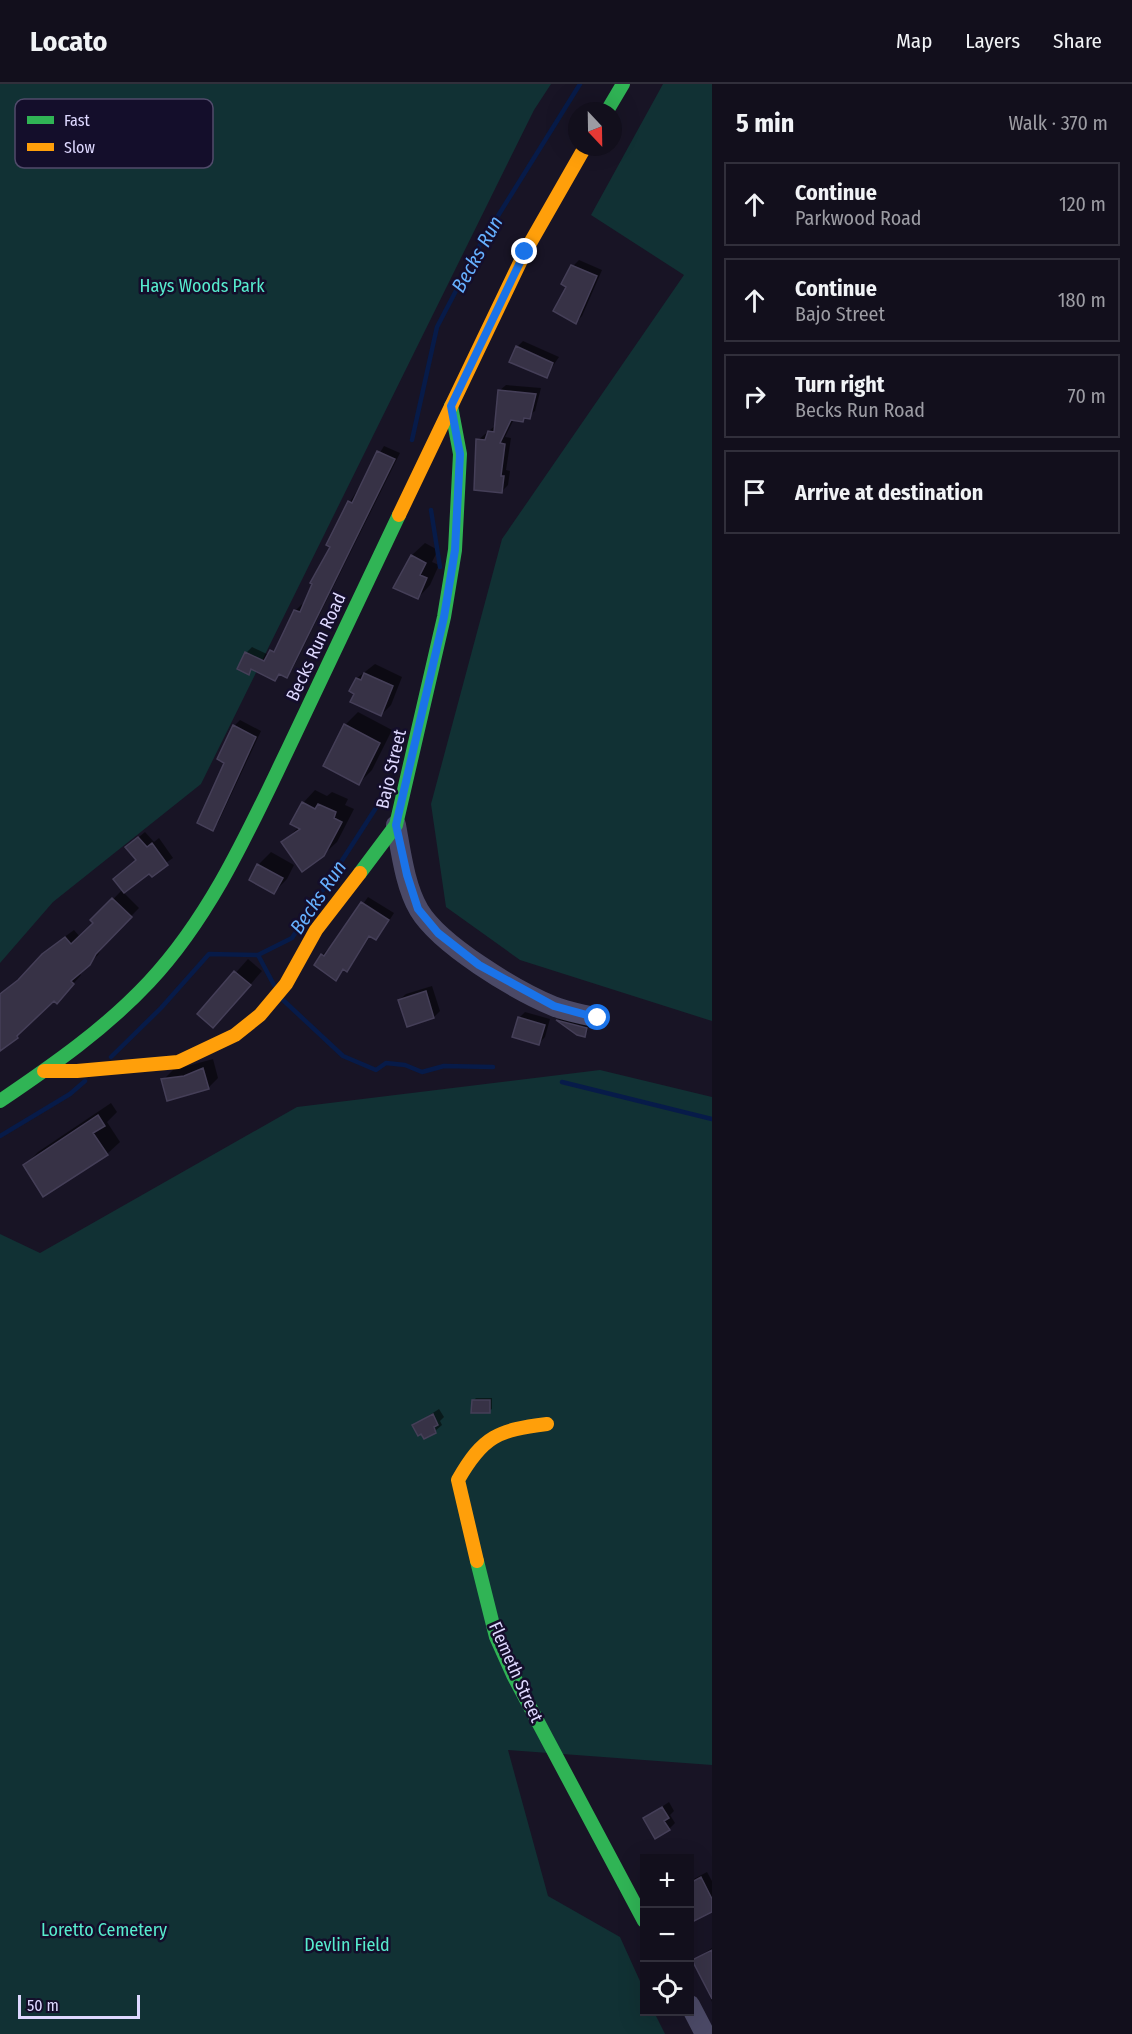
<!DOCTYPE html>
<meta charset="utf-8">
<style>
:root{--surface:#120f1c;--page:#1b1825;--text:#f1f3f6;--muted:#9c9ca3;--line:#312f3b}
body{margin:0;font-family:"Fira Sans Condensed",sans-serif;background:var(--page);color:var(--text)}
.controls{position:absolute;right:18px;bottom:18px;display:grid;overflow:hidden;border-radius:0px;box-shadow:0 6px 24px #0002}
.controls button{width:54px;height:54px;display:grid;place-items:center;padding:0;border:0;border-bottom:2px solid var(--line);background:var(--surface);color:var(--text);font:30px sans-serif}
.compass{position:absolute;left:568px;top:18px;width:54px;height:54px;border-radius:50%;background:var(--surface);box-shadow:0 6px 24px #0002;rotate:158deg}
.scale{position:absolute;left:18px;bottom:15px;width:122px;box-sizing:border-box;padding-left:6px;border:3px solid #ded8ff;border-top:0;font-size:16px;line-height:21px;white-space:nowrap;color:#ded8ff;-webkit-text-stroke:4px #140e2b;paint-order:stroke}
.stop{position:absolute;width:18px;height:18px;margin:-14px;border:4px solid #1a73e8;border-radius:50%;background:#fff}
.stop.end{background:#1a73e8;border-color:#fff;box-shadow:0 2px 6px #0008}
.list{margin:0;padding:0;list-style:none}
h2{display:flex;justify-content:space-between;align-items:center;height:78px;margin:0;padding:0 24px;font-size:26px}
h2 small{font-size:20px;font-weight:400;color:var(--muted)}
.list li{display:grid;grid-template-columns:39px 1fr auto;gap:18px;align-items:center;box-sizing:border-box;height:84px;margin:0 12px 12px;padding:0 12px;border:2px solid var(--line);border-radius:0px}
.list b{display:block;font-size:22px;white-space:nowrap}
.list p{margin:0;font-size:20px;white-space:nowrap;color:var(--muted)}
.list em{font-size:20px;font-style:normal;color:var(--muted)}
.icon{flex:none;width:33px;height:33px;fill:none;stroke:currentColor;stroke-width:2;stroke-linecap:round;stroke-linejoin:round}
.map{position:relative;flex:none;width:712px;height:1950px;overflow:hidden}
header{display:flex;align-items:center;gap:36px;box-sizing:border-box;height:84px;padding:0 30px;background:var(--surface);border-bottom:2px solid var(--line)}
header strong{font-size:28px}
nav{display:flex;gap:33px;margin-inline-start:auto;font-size:21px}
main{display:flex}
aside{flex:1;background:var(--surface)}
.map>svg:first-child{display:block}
.green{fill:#113134}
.shadow{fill:#0007}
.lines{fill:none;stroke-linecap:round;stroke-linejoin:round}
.stream{stroke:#071b49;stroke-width:4.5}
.building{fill:#373246;stroke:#453f58;stroke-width:1.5}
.street{stroke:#4b4966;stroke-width:20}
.fast{stroke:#30b455;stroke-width:14}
.slow{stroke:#ff9f0a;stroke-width:14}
.route{stroke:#1a73e8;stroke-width:8}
.labels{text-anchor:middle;stroke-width:5;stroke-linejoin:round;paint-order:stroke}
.park-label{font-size:18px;fill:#57ecce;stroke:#140e2b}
.street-label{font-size:18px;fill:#ded8ff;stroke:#140e2b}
.water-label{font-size:20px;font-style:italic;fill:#66b1ff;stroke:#140e2b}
.key{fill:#140e2b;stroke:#514b6b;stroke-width:1.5}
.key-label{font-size:16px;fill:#ded8ff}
</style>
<header>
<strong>Locato</strong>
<nav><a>Map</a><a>Layers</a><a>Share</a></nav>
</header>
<main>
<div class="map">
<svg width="712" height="1950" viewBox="0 0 712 1950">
<rect width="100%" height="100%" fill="#181425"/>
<path class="green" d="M0 0H551L534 26 201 700 53 818 0 879Z
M663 0H712V937L520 876 446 823 431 720 502 455 684 191 591 131Z
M600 986 712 1013V1681L508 1666 548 1812 620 1853 644 1906V1928H654L665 1950H0V1150L40 1169 297 1023Z"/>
<path class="shadow" d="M579 176 602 186 582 232 576 238 568 202 573 182Z
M523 257 559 273 546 292 517 263Z
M506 301 541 304 535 327 523 336 514 335 505 353 511 354 506 386 510 387 508 401 502 407 478 356 496 341 499 307Z
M384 362 400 369 292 586 286 592 281 589 275 595 253 584 248 589 246 569 252 563 269 571 279 562 296 526 302 520 304 522 332 462 328 460 350 418Z
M425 459 438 466 432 478 439 481 430 501 418 514 412 471Z
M375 580 402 593 391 621 381 631 356 609 357 594Z
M358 628 392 646 372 686 359 699 345 641Z
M240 636 261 647 218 739 212 745 234 642Z
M315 706 327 712 332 708 348 715 345 721 354 725 337 758 323 771 283 758 299 743 303 719Z
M145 748 154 758 159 754 173 774 123 808 139 824 104 860 98 871 79 889 81 891 65 909 54 915 24 943 25 945 17 953 0 965V908L2 910 25 890 52 862 74 846 80 853 95 839 92 837 123 805 115 795 137 776 134 757Z
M271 768 294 781 287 795 274 808 258 781Z
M368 813 394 829 382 848 375 854 371 851 353 879 347 886 344 884 335 895 316 881 322 871 328 865 330 866Z
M248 875 262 887 226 929 199 930Z
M432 902 440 927 434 933 399 916 406 910Z
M525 928 550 935 545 953 539 959 519 934Z
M560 934 589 941 587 949 584 952 578 950 558 936Z
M213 975 218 994 208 1004 163 996 173 986Z
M111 1019 117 1028 107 1038 120 1058 107 1070 25 1081 38 1068Z
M476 1314H492V1325L489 1327 473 1317Z
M439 1325 444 1333 440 1337 442 1341 435 1347 414 1341Z
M669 1718 674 1727 670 1731 675 1739 669 1745 645 1734Z
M707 1788 712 1797V1826L691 1837 690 1797Z
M712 1864V1918L694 1876Z"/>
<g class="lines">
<path class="stream" d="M412 356 437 243 481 159 580 0
M431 426 440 483
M258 871 274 901
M283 916 343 972 376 986 386 979 405 981 422 988 444 982 493 983
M111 973 161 924 209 870 258 871 292 854 392 699
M562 998 712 1035
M0 1052 70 1010 85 997"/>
</g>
<path class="building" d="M571 181 597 192 576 240 553 227 566 203 561 200Z
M516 262 553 279 547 294 509 278Z
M498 306 536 310 530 335 524 334 523 338 511 336 500 359 505 360 501 392H504L502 409 474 406 476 355 485 356 488 347 494 348Z
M377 367 395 375 287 594 279 590 275 597 251 585 249 591 237 585 245 568 264 577 270 566 274 568 294 526 300 528 312 500 310 499 330 463 326 461 348 417 352 419Z
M411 471 426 479 420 491 427 494 418 515 393 504Z
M364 589 393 602 381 632 350 618 354 610 349 607 356 594 361 596Z
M344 640 380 659 359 701 323 682Z
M233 641 256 653 213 747 197 739 224 679 217 675Z
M302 718 315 725 318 720 336 728 334 734 342 738 324 772 302 788 281 758 300 745 290 740Z
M138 753 147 763 152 759 168 781 152 793 149 790 124 809 113 795 136 776 125 763Z
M257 780 283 794 274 810 249 796Z
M112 814 132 833 96 870 90 881 71 897 74 900 57 920 54 917 17 952 18 954 0 967V910L18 896 42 870 65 853 71 860 93 839 90 836Z
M361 818 389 836 376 856 369 852 347 888 343 885 336 897 314 881 321 870 324 872Z
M234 887 251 901 213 944 197 930Z
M426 907 434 934 407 943 398 916Z
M518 933 545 941 539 961 512 953Z
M556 936 587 944 585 953 577 951Z
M203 984 209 1005 167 1017 161 995 184 992Z
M98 1031 105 1042 93 1049 108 1071 43 1113 23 1081Z
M472 1316H490V1329H471Z
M433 1330 438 1341 434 1343 436 1349 424 1355 421 1350 418 1352 412 1341Z
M662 1723 669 1734 664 1737 670 1746 655 1755 643 1734Z
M701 1793 712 1815V1828L690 1839V1799Z
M712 1866V1915L692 1876Z"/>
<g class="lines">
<path class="street" d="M396 741C401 768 405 802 419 826 440 861 515 906 553 922 567 928 583 930 598 934
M690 1921 705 1950"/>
<path class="fast" d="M607 27 623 0
M360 789 396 741 444 533 455 466 460 370 451 322
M0 1017C53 981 105 945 149 898 211 832 249 746 288 665 325 587 362 509 399 431
M477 1477 496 1553 513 1591 644 1837"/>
<path class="slow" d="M399 431 525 168 585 63
M44 987H77L178 978 235 951 260 931 286 900 316 846 360 789
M477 1477 458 1396C483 1352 498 1346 547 1340"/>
</g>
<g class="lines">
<path class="route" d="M525 168 451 322 460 370 455 466 444 533 396 741 407 791 418 825 438 849 479 881 554 922 598 934"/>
</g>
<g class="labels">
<g class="park-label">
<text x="202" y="208">Hays Woods Park</text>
<text x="104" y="1852">Loretto Cemetery</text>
<text x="347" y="1867">Devlin Field</text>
</g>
<g class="street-label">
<text transform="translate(316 563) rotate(-65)" y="6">Becks Run Road</text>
<text transform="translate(391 685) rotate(-77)" y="6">Bajo Street</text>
<text transform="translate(516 1588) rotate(66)" y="6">Flemeth Street</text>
</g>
<g class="water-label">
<text transform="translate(477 170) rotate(-61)" y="7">Becks Run</text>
<text transform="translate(318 813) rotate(-56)" y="7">Becks Run</text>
</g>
</g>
<rect x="15" y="15" width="198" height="69" rx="9" class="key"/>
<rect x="27" y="32" width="27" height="8" fill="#30b455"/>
<rect x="27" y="59" width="27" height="8" fill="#ff9f0a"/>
<g class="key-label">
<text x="64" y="42">Fast</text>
<text x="64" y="69">Slow</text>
</g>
</svg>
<div class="controls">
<button>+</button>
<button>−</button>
<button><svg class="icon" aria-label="locate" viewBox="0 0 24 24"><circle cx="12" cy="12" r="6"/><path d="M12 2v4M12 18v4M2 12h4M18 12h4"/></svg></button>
</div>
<svg class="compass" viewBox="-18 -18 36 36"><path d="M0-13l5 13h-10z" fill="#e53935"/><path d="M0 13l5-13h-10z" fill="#9c9ca3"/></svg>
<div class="scale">50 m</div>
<div class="stop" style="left:598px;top:934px"></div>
<div class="stop end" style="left:525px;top:168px"></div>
</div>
<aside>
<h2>5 min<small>Walk · 370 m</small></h2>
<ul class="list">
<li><svg class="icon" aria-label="ahead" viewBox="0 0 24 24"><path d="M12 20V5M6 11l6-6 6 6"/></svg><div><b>Continue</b><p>Parkwood Road</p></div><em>120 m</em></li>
<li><svg class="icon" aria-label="ahead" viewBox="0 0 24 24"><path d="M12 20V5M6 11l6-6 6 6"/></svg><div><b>Continue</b><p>Bajo Street</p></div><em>180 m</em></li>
<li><svg class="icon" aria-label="right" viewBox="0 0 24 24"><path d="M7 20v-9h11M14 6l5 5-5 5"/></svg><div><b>Turn right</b><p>Becks Run Road</p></div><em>70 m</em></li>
<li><svg class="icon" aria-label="arrive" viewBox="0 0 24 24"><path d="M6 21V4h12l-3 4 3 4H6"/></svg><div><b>Arrive at destination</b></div></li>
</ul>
</aside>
</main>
